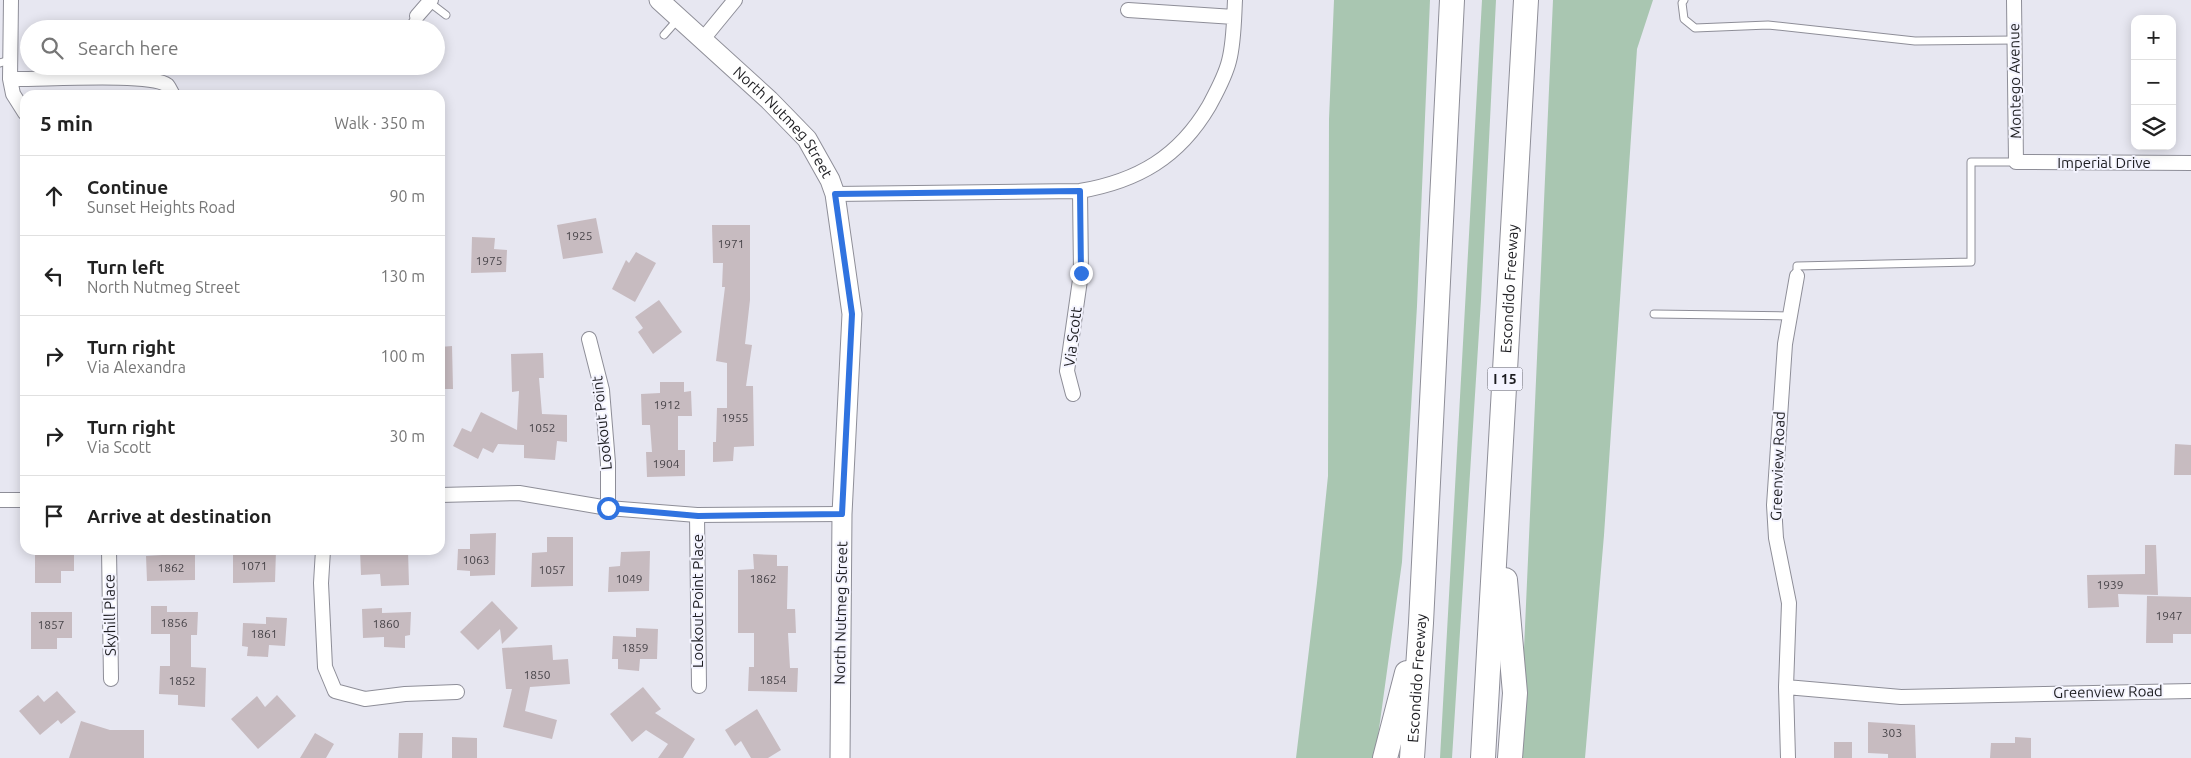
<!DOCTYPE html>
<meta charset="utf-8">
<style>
:root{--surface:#fff;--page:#f6f6f6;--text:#222;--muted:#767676;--line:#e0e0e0}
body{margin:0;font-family:Ubuntu,sans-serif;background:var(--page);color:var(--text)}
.controls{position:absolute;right:15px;top:15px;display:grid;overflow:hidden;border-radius:10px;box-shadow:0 2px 12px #0003}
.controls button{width:45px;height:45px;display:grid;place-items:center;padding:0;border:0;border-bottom:1px solid var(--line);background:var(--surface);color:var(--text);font:25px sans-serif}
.stop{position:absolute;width:15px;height:15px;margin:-11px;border:4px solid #3073e0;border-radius:50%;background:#fff}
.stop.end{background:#3073e0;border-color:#fff;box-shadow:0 1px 5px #0008}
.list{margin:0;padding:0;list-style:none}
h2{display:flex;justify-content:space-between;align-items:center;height:65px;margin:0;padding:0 20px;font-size:21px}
h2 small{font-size:16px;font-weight:400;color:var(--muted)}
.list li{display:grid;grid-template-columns:32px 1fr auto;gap:15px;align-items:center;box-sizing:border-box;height:80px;padding:0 20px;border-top:1px solid var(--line)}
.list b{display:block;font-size:19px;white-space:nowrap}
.list p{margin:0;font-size:16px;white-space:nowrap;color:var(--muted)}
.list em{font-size:16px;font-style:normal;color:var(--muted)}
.icon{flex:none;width:28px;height:28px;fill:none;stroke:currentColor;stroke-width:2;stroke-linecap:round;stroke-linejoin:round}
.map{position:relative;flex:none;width:2191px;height:758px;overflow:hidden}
.search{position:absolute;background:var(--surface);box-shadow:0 2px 12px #0003;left:20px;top:20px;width:425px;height:55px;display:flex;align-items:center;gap:12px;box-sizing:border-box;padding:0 18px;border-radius:28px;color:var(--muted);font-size:19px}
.panel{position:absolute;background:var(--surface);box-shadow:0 2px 12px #0003;left:20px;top:90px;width:425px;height:465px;border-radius:15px}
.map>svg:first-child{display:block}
.green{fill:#a9c6b1}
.building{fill:#c7bbc0}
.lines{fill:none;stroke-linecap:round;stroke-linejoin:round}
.lane-casing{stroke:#8e8e98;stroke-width:9}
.street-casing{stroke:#8e8e98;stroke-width:16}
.secondary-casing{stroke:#8e8e98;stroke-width:21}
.highway-casing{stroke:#8e8e98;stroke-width:26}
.lane{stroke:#fff;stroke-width:7}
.street{stroke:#fff;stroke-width:14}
.secondary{stroke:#fff;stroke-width:19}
.highway{stroke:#fff;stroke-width:24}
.route{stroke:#3073e0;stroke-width:6}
.labels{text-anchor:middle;stroke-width:4;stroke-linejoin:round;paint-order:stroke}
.number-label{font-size:12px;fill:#484449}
.shield{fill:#f4f4ff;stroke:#5e5e64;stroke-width:1}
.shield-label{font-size:14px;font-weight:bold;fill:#1d1d21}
.street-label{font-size:15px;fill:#1d1d21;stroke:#f4f4ff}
</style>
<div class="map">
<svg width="2191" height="758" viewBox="0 0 2191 758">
<rect width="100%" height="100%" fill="#e7e7f1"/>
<path class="green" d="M1334 0H1430L1417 306 1402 562 1375 758H1296L1317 583 1328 476 1329 119Z
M1482 0H1496L1481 300 1452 758H1440Z
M1553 0H1653L1637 49 1604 535 1585 758H1523L1524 649Z"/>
<path class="building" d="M596 218 603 253 563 259 557 225Z
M712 225H750V300L745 344 752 345 746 386H753L754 446 734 447 733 461 713 462V442H716L717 408H727V363L716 361 725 287H722L723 263H713Z
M472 237 495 238 494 249 507 250 506 272 471 273Z
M636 252 656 263 635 302 612 289 626 260 629 263Z
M659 300 682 332 653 354 638 332 643 328 635 317Z
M452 346 453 389H440V347Z
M543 353 544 378H539L542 414 567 415V442L557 441 555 460 524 458V445L498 444 493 453 483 448 478 459 453 446 462 428 471 432 481 412 517 430 519 391 512 392 511 354Z
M660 382H684V392L691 391 692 416H678V450H685V476L647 477 646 452H652L650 425H642L641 394 660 393Z
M2175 444 2191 445V475H2174Z
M496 533 495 575 470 576V571L457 570 458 549H470V534Z
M547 537H573V586L531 587 532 553 547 552Z
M2145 545H2156L2158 595 2118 594 2119 607 2088 608 2087 575 2145 574Z
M35 550H74V571H61V583H35Z
M162 550H195V580L147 581 146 556 162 555Z
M233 550H276L275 582 233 583Z
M360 550H408L409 585 381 586 380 574 361 575Z
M650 551 649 591 608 592 609 567 620 566 621 552Z
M753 554 777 555V566H788L787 609H795L796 633H788L790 668H798L797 692 748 691 749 667H754V633H738V570L754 569Z
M2147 596 2191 597V634H2173V643H2146Z
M492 601 518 628 502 644 500 629 478 650 460 632Z
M151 606H167V612H198L197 635H191V667L206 668 205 707 178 705V695L159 694 160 666H170V634H151Z
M382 608V613L411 612 410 635 405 636V648L384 647V637L363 638 362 609Z
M31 612H72V638H57V649H31Z
M266 617 287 618 285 646 269 645 268 657 247 656 248 647 242 646 243 623 266 624Z
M636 628 658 629 657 659H640L639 671 618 669V659H612L613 636 636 637Z
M552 645 553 660 568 659 570 684 530 687 525 711 557 720 552 739 503 727 512 689H506L502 648Z
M643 687 661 709 655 713 695 739 683 758H658L668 744 646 730 632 742 610 714Z
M57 691 76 712 61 724 58 720 40 735 19 711 38 695 44 702Z
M277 695 296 716 258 749 231 719 257 696 265 707Z
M757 709 781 750 768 758H751L741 741 735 746 725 730Z
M81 721 110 730H144V758H69Z
M1868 722 1915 725 1916 758H1888V754L1868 753Z
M315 733 334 744 326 758H300Z
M399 733H423L422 758H398Z
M452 737 477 738V758H452Z
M2015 737 2031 738V758H1990L1991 743H2015Z
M1834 742H1852V758H1834Z"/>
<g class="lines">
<defs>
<path id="lane" d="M1684 0 1682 3 1684 19 1695 28 1768 25 1915 41 2015 40
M429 2 446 15
M407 29 417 16
M416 29 417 16
M664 35 679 18
M0 63 10 60
M1797 276V266L1971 262V162H2016
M1654 314 1790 316"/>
<path id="street" d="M11 0 10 79 13 94 25 113
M2014 0 2016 162 2191 163
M1128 10 1234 17
M417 16 431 0
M703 39 735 0
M10 79C38 80 150 72 167 85 169 87 171 92 173 95
M835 194 1080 191C1138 181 1179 157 1209 106 1217 91 1225 77 1229 61 1234 42 1234 19 1235 0
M589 339 602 390 608 463V508
M1073 394 1067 371 1081 273 1080 191
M440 495 519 493 608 508 697 515 842 514
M0 500H25
M697 515 699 686
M109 550 111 679
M323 550 321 583 325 667 335 691 365 699 405 694 457 692
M1786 687 1901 697 2191 691
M1788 758 1786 687 1789 603 1776 538 1774 505 1785 344 1797 276"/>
<g id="secondary">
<path id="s1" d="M659 0 769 100 807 139 830 180 835 194 852 314 842 514 840 758"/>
</g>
<g id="highway">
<path d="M1505 580 1515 693 1510 758"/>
<path d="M1385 758 1407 673"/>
<path id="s2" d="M1412 758 1421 623 1452 0"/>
<path id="s3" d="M1483 758 1526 0"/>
</g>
</defs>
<use href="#lane" class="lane-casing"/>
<use href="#street" class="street-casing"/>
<use href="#secondary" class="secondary-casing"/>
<use href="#highway" class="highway-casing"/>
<use href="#lane" class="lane"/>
<use href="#street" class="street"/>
<use href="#secondary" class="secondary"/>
<use href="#highway" class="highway"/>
</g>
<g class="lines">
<path class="route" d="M608 508 698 516 842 514 852 314 835 194 1080 191 1081 273"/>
</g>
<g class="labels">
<g class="number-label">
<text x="579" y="240">1925</text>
<text x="731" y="248">1971</text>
<text x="489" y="265">1975</text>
<text x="667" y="409">1912</text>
<text x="735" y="422">1955</text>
<text x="542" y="432">1052</text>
<text x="666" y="468">1904</text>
<text x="476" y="564">1063</text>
<text x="254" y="570">1071</text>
<text x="171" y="572">1862</text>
<text x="552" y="574">1057</text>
<text x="629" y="583">1049</text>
<text x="763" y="583">1862</text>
<text x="2110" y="589">1939</text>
<text x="2169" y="620">1947</text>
<text x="174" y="627">1856</text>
<text x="386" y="628">1860</text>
<text x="51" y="629">1857</text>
<text x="264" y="638">1861</text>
<text x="635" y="652">1859</text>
<text x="537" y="679">1850</text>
<text x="773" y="684">1854</text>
<text x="182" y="685">1852</text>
<text x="1892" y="737">303</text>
</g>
<rect class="shield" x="1487.5" y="367.5" width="35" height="23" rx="4"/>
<g class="shield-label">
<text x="1505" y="384">I 15</text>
</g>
<g class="street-label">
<text transform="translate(2015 81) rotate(-91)" y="5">Montego Avenue</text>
<text dy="5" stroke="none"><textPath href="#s1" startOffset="175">North Nutmeg Street</textPath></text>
<text x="2104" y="168">Imperial Drive</text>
<text dy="5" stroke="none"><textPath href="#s3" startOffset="470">Escondido Freeway</textPath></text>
<text transform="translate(1073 337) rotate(-83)" y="5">Via Scott</text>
<text transform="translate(602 423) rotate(-96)" y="5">Lookout Point</text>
<text transform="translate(1778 466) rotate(-88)" y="5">Greenview Road</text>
<text transform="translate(698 601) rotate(-90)" y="5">Lookout Point Place</text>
<text transform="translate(841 613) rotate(-89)" y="5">North Nutmeg Street</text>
<text transform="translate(110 615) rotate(-91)" y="5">Skyhill Place</text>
<text dy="5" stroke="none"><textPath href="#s2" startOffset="80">Escondido Freeway</textPath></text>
<text transform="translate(2108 692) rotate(-1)" y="5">Greenview Road</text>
</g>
</g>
</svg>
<div class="controls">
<button>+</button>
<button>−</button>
<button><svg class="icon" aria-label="layers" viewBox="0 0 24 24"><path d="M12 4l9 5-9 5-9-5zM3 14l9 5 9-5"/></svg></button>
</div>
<div class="stop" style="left:608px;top:508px"></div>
<div class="stop end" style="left:1081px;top:273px"></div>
<div class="search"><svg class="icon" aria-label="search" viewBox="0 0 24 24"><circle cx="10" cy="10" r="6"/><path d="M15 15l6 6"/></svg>Search here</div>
<section class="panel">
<h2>5 min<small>Walk · 350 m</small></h2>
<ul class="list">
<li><svg class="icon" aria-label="ahead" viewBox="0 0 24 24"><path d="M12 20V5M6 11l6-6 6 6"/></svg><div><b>Continue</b><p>Sunset Heights Road</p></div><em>90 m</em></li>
<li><svg class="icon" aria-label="left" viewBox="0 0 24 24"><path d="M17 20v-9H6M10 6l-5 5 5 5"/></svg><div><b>Turn left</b><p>North Nutmeg Street</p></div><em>130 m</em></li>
<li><svg class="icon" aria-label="right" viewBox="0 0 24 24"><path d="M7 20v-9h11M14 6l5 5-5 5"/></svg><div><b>Turn right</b><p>Via Alexandra</p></div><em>100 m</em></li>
<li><svg class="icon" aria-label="right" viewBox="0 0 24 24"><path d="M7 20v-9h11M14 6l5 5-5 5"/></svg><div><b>Turn right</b><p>Via Scott</p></div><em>30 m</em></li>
<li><svg class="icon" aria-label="arrive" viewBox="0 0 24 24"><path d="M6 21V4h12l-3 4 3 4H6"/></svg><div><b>Arrive at destination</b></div></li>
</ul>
</section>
</div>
